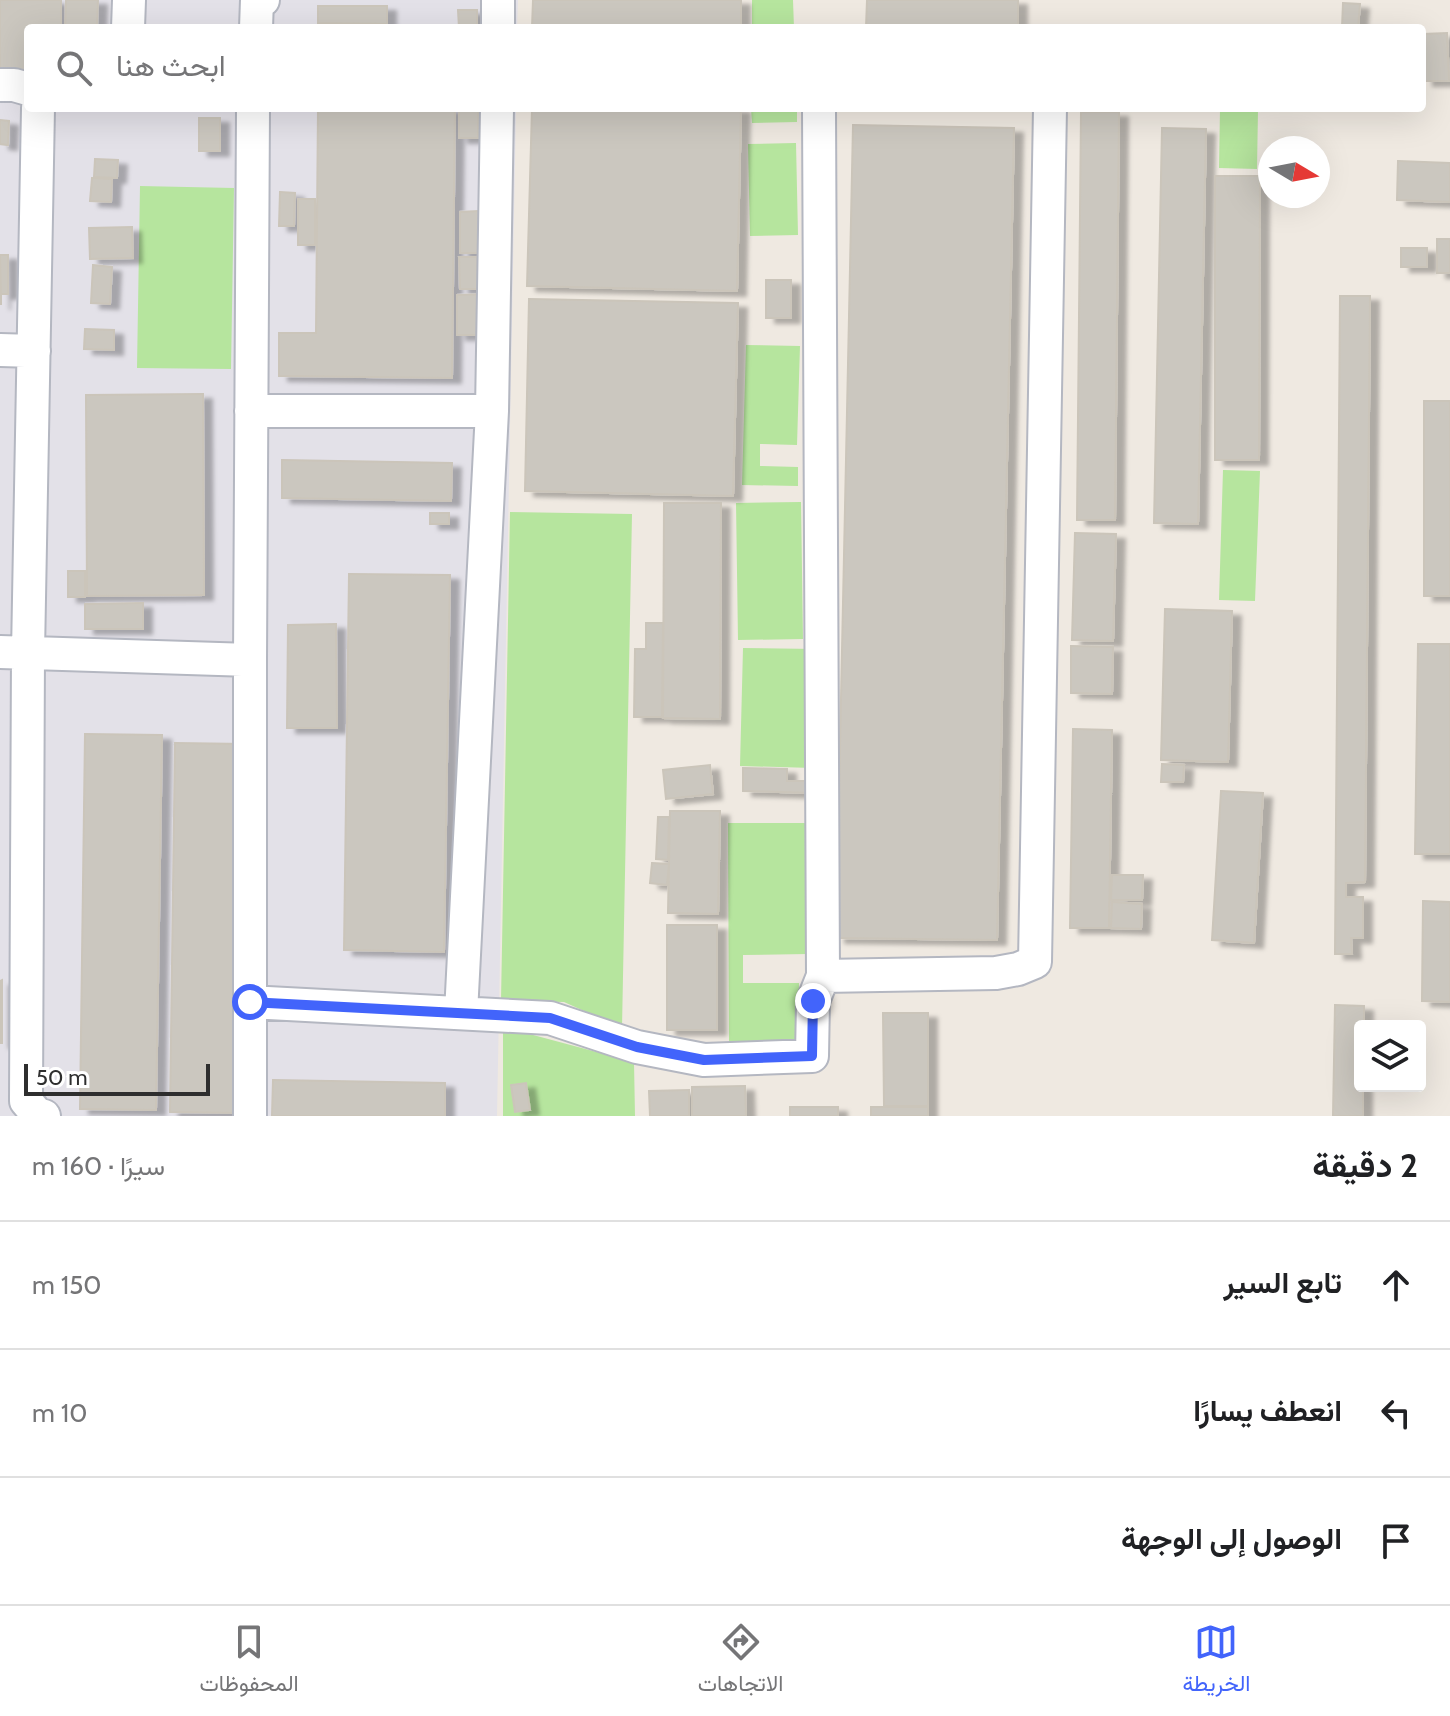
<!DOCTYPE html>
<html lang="ar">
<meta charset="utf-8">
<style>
:root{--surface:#fff;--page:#f6f6f6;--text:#202124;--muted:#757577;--line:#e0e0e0;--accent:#4264fb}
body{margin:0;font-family:Cabin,Vazirmatn,sans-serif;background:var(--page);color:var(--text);direction:rtl}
.controls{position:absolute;right:24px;bottom:24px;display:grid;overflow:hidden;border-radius:8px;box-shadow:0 8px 32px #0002}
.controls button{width:72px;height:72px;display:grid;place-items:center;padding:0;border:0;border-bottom:2px solid var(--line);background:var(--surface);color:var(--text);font:40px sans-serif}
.compass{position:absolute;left:1258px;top:136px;width:72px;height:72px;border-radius:50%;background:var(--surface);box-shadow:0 8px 32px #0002;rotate:100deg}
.scale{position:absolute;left:24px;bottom:20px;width:186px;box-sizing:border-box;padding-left:8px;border:4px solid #2e2e2e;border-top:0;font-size:22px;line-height:28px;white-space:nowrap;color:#2e2e2e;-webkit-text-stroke:6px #fff;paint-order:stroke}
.stop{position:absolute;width:24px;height:24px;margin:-18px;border:6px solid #4264fb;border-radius:50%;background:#fff}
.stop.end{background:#4264fb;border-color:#fff;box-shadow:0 2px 8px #0008}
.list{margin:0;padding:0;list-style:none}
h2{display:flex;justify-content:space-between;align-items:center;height:104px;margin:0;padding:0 32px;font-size:34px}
h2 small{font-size:26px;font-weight:400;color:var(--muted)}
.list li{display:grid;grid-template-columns:52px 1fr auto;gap:24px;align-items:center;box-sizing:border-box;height:128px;padding:0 32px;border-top:2px solid var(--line)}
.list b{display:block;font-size:30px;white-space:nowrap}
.list em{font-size:26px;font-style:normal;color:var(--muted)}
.icon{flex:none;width:44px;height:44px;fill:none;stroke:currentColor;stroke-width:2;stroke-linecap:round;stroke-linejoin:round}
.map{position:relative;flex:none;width:1450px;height:1116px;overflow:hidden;direction:ltr}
.search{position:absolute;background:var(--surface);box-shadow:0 8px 32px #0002;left:24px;right:24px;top:24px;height:88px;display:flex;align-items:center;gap:20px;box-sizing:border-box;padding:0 28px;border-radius:8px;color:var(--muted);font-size:30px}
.sheet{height:488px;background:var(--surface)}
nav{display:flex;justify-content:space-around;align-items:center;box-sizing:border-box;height:112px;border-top:2px solid var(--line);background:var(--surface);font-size:22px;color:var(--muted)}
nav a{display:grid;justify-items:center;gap:4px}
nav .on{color:var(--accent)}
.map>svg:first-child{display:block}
.industrial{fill:#e3e1e8}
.green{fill:#b6e59e}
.building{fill:#cbc7bf;stroke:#cbc5ba;stroke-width:2;filter:url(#shadow)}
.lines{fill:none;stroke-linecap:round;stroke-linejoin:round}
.minor-casing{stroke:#b4b7c1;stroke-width:36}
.minor{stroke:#fff;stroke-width:32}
.route{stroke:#4264fb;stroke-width:10}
</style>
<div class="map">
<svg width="1450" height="1116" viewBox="0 0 1450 1116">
<defs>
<filter id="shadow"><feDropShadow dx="9" dy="5" stdDeviation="2" flood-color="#0004"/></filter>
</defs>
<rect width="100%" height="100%" fill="#efe9e1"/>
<path class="industrial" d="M0 0H518L517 28H28V108H516L497 1116H0Z"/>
<path class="green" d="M752 0H793L794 28H752Z
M751 108H797V122L752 123Z
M1220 109 1258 110 1257 169 1219 168Z
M796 143 798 235 750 236 748 144Z
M140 186 234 188 231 369 137 368Z
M746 345 800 346 797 445 760 444V466L798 467V486L742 485Z
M1223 470 1260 471 1255 601 1219 600Z
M801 502 803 639 738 640 736 503Z
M510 512 632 514 622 1028 564 1002 501 1001Z
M743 648 816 649 813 768 740 766Z
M728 823H806L807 954 743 955V983H799V1041H729Z
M503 1027 634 1062 635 1116H503Z"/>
<path class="building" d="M0 0H61V28H28V73L0 72Z
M66 0H98L97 28H65Z
M533 0H741V28H532Z
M867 0H1018V28H866Z
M1343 3 1360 4 1358 28H1342Z
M318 6H387V24L318 23Z
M458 10H477V28H459Z
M1447 33 1449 81H1424L1423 34Z
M318 108H455L452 378 279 376V333H316Z
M459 108H478V138H459Z
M532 108H741L737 291 527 286Z
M1081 112H1119L1115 520H1077Z
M199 118H220V151H199Z
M0 120 9 121 8 145 0 144Z
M853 125 1014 128 997 940 836 938Z
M1162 128 1206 129 1198 524 1154 523Z
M95 159 118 160 117 178 94 177Z
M1398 161 1450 163V202L1397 200Z
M1215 176H1260L1259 460H1215Z
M92 178 112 179 111 202 90 201Z
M280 192 295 193 294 226H279Z
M298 199H315V245H298Z
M478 211V253H460V212Z
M132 227 133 258 90 259 89 228Z
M1437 239H1450V273H1437Z
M1401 248H1427V267H1401Z
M0 255H8V294H1V305Z
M459 257H477V289H460Z
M93 265 112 267 110 304 91 303Z
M766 280H791V318H766Z
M488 294V335H457V295Z
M1340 296H1370L1365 882 1346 883V897H1363V938H1351L1352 954H1335Z
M529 299 738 303 733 496 525 491Z
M85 329 114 330V350L84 349Z
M203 394 204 595 87 596 86 395Z
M1424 401H1450V596H1424Z
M282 460 452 463 451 501 282 498Z
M664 503H721L720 719 663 718Z
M430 513H449V524H430Z
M1075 533 1116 534 1113 641 1072 640Z
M68 571H85V597H68Z
M349 574 450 575 444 952 344 950Z
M143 603V629H85V604Z
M1165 609 1232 611 1228 762 1161 760Z
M646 623H663L662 717H634L635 649H646Z
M336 624 337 728H287L288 625Z
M1418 644H1450V854H1415Z
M1071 646 1113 647 1112 694 1071 693Z
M1073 729 1112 730 1109 928H1070Z
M85 734 162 735 156 1110 80 1109Z
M175 743 246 744 241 1113 170 1112Z
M1162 764 1184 765 1183 782H1161Z
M710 765 713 794 666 799 663 770Z
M743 768 787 769V781H812L811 793 743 791Z
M1221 791 1263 793 1254 943 1212 940Z
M670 811H720L718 914 668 913Z
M658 817H669L668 860 656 859Z
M652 863 669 864 667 885 650 883Z
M1112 875H1143L1142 900H1111Z
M1423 901 1450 902V1002L1422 1001Z
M1112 902 1142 904 1141 929 1111 928Z
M667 925H717V1030H667Z
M2 980V1043H0V981Z
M1335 1005 1364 1006V1026H1360V1086H1363V1116H1333Z
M883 1013H928V1106H884Z
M273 1080 445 1083V1116H272Z
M526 1083 530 1110 515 1112 511 1085Z
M745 1086 746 1116H692V1087Z
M689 1090V1116H650L649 1091Z
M790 1107H838V1116H790Z
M871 1107H928V1116H871Z"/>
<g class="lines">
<defs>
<path id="minor" d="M128 28 129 0
M256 28 257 0H263
M498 28V0
M0 85H14L28 89
M38 108 28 653 26 1101 37 1114 44 1116
M0 350 34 351
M251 411H492
M0 652 250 660
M823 976 996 973 1018 969 1035 962 1050 108
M250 1002 550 1018 637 1047 704 1060 812 1056 813 1001 823 976 819 108
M461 1013 492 411 497 108
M250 1116V660L253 108"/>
</defs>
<use href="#minor" class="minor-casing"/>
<use href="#minor" class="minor"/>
</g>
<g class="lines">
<path class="route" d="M250 1002 550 1018 637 1047 704 1060 812 1056 813 1001"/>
</g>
</svg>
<div class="controls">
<button><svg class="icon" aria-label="layers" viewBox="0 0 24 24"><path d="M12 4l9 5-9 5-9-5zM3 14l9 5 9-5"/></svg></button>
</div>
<svg class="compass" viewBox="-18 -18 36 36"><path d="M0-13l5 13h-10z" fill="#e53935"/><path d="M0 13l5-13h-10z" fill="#757577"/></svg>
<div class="scale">50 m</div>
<div class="stop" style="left:250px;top:1002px"></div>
<div class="stop end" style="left:813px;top:1001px"></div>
<div class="search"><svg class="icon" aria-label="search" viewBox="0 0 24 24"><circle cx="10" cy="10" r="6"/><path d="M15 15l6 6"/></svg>ابحث هنا</div>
</div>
<section class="sheet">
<h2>2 دقيقة<small>سيرًا · 160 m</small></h2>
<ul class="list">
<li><svg class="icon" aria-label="ahead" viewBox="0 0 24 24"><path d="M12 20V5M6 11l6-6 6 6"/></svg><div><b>تابع السير</b></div><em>150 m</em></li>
<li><svg class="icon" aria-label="left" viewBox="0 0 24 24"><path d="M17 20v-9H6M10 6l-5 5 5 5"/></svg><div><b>انعطف يسارًا</b></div><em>10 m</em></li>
<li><svg class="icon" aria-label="arrive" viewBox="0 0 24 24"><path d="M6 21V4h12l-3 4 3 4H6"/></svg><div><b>الوصول إلى الوجهة</b></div></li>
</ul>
</section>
<nav>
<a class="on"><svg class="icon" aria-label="map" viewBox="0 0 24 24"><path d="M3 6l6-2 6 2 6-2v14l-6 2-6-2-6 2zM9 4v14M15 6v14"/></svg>الخريطة</a>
<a><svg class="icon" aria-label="directions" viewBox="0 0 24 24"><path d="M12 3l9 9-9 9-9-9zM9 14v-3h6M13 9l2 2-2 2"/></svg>الاتجاهات</a>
<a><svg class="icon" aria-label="saved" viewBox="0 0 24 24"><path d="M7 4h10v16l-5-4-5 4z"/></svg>المحفوظات</a>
</nav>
